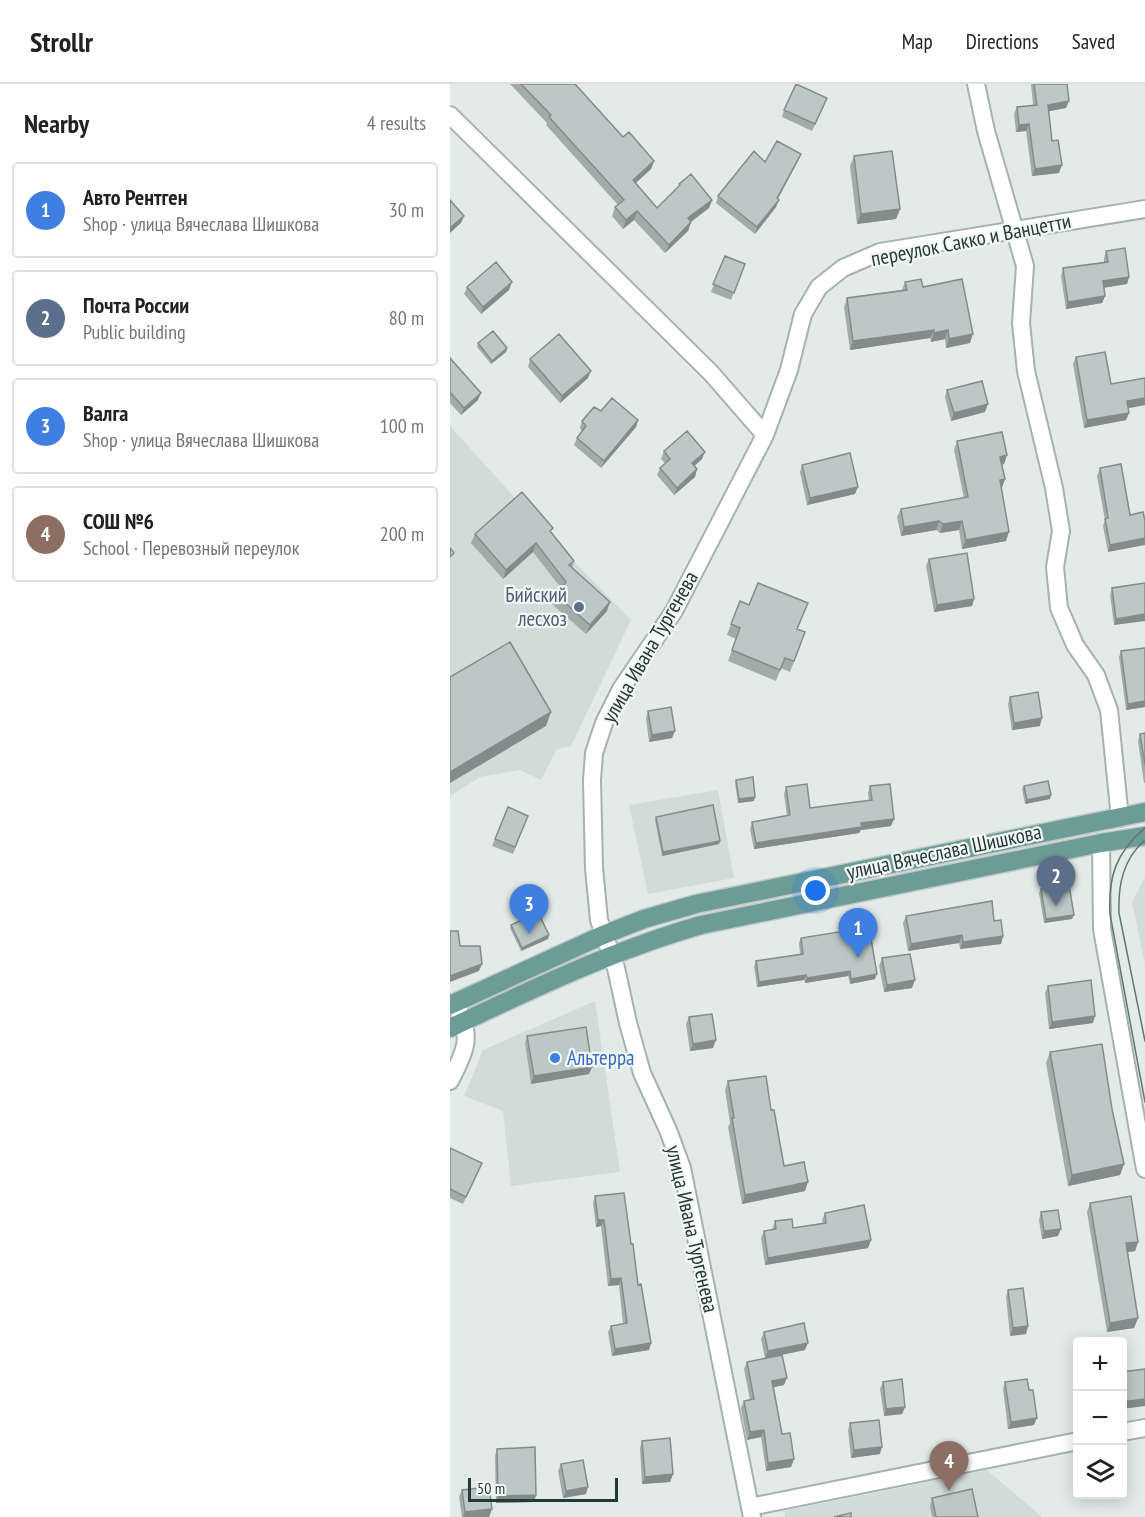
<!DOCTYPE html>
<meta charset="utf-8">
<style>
:root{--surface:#fff;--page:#f2f2f2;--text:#222;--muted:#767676;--line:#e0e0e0;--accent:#7c3aed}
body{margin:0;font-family:"PT Sans Narrow",sans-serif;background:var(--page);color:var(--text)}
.controls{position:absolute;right:18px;bottom:18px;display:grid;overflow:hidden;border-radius:6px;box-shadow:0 3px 15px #0003}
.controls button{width:54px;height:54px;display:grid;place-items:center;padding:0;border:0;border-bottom:2px solid var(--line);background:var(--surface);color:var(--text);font:30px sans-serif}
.scale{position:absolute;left:18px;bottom:15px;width:150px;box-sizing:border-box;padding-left:6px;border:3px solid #253a38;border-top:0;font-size:16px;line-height:21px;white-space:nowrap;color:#253a38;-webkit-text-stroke:4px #f3f8f6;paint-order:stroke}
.you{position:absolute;left:366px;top:807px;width:21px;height:21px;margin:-15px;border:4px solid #fff;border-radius:50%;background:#1a73e8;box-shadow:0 0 0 9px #1a73e833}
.badge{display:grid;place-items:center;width:39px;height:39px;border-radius:50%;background:var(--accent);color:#fff;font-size:20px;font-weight:700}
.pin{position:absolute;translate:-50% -50px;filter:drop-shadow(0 2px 3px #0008)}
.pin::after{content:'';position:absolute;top:32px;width:21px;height:18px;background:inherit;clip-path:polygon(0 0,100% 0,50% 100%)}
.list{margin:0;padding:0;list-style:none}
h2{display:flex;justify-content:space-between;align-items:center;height:78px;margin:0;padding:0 24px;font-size:26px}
h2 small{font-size:20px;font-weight:400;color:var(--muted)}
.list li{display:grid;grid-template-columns:39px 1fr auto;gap:18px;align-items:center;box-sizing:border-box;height:96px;margin:0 12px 12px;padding:0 12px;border:2px solid var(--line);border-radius:6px}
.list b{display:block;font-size:22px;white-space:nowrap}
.list p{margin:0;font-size:20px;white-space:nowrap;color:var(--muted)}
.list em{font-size:20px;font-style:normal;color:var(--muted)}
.icon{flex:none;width:33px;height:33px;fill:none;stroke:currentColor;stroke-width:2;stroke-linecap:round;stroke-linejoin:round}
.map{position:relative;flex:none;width:695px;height:1433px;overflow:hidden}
header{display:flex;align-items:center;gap:36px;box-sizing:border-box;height:84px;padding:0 30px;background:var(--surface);border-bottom:2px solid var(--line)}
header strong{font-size:28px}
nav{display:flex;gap:33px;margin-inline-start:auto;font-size:21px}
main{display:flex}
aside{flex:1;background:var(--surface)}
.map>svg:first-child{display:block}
.built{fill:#d1dbd8}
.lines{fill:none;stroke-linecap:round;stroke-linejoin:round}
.street-casing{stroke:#a6b2b0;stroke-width:20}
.primary-casing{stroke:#c2c8c7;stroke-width:21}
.street{stroke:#fff;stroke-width:16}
.primary{stroke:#6c9c98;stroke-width:18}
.tram{stroke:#5f7674;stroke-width:1.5}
.wall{fill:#a1aca9}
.shaded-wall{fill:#838c8a}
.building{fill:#bbc8c5;stroke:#838c8a;stroke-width:1.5}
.service-dot{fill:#5c6f8a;stroke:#f3f8f6;stroke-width:2}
.shop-dot{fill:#3f7fe0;stroke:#f3f8f6;stroke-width:2}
.labels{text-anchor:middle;stroke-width:4.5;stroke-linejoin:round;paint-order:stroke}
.street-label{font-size:21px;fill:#253a38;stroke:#f3f8f6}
.service-label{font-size:21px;fill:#4e5e75;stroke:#f3f8f6;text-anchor:end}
.shop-label{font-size:21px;fill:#366cbe;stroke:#f3f8f6;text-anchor:start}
</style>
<header>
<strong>Strollr</strong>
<nav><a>Map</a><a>Directions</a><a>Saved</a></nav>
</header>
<main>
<aside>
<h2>Nearby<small>4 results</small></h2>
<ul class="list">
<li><span class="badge" style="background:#3f7fe0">1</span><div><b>Авто Рентген</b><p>Shop · улица Вячеслава Шишкова</p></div><em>30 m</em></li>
<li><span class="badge" style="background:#5c6f8a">2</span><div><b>Почта России</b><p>Public building</p></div><em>80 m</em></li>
<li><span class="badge" style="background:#3f7fe0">3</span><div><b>Валга</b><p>Shop · улица Вячеслава Шишкова</p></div><em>100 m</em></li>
<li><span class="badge" style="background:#8d6e63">4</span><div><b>СОШ №6</b><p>School · Перевозный переулок</p></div><em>200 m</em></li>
</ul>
</aside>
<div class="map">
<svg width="695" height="1433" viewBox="0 0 695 1433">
<rect width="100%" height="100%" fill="#e3ebe9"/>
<path class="built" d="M0 342 100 453 181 536 121 662 107 665 91 696 70 686 30 693 0 712Z
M268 706 284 794 198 810 179 721Z
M695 793V880L682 818Z
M145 917 170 1088 61 1102 53 1027 14 1012 33 966Z
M537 1386 592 1433H335L334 1427Z"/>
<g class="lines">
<defs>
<path id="street" d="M526 0 536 47 575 182 571 239 576 287 604 404 611 447 605 483 609 524 625 561 646 591 659 626 670 734
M0 31 261 289 315 351
M651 759 652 845 695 1085
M0 997C13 971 23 956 9 927
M672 1348 695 1344
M300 1423 628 1357
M302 1433 232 1084 218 1046 192 989 178 939 166 884 149 836 144 784 142 696 144 669 154 639 171 605 224 527 315 351 339 286 353 230 369 203 393 184 430 168 695 125"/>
<path id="primary" d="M0 921 153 851 194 835 246 820 695 728
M0 944C82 905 164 866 251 841L651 759 695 752"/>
</defs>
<use href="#street" class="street-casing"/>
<use href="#primary" class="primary-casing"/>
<use href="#street" class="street"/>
<use href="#primary" class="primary"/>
<path class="tram" d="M695 744C666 768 658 793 660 830L695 1018
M695 756C673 775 668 801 669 829L695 957"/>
</g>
<path class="wall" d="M60 0H125L173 53 204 77 201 85 186 99 207 124 228 104 229 100 262 116 259 124 241 138 238 147 215 169 184 136 173 145 162 132 165 123 168 121 96 41 97 39Z
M581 0H617L616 24 599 27 602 57 609 89 582 92 576 47 566 48 564 30 567 23 583 21Z
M374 22 362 47 332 33 334 26Z
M351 70 348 77 328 115 326 123 305 150 266 119 268 112 315 78Z
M404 72 450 125 446 135 407 140 400 82Z
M656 167 679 193 677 200 654 204 655 212 652 219 616 225 611 192 613 184 654 178V174Z
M275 172 295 180 281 216 261 208Z
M455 198 473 203 520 259 496 264 495 255 481 258 480 254 400 266 394 223 397 214 452 206Z
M17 203 59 206 31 230 14 210Z
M28 259 57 264 56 268 41 280 27 263Z
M626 273 661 300 695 294V321L678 324 679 329 676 336 634 344 623 280Z
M0 274 28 316 11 331 0 319Z
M80 275 138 294 110 319 78 283Z
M497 306 535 328 501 337 495 313Z
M151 327 188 336 186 343 151 384 124 361 127 354 132 347 130 344 132 337Z
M507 357 557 371 554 380 552 381 551 404 556 457 512 465 509 446 490 449 486 446 451 452 447 433 451 425 514 414 504 366Z
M214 367 252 375 244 382 247 385 245 393 224 411 207 391 210 384 215 379 211 375Z
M352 381 405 410 357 421 350 388Z
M650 384 680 431 658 468 653 442 655 436 647 392Z
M101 449 124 477 122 484 157 527 136 550 102 520 106 511 111 504 83 468 53 495 21 459 25 450Z
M479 475 524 515 522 522 484 528 476 482Z
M695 499 664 541 660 511 662 504Z
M281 540 348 545 355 548 340 588 331 584 326 597 278 577 286 555 277 551Z
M671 567 695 623 676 626 669 573Z
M560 613 590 642 562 646 558 620Z
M198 627 222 654 199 658 196 634Z
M695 649V699H694L688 657 690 650Z
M286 696 305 713 304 717 288 719 285 699Z
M420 702 441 742 411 746 409 749 304 765 300 745 302 738 337 732 334 710 336 703 360 724 419 717 418 709Z
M574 702 601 711 600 715 575 720 572 705Z
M58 723 78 732 63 770 42 762Z
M206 733 270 757 269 760 212 772 205 736Z
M591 805 622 835 594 839 589 809Z
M456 832 544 837 553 852 551 860 510 865 509 859 458 867 453 839Z
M61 841 99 851 98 855 71 867 60 844Z
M351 854 425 895 400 900 398 892 355 899 354 896 307 903 304 882 306 877 350 870 349 859Z
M432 874 462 904 434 908 429 882Z
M598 902 643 939 599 945 595 909Z
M239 933 263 964 240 967 236 940Z
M77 952 142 983 139 990 81 1000 75 959Z
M600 968 674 1080 670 1091 618 1102 596 979Z
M278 997 321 1026 334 1082 355 1107 292 1120 278 1043 280 1039 275 1006Z
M0 1065 29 1086 13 1120 0 1114Z
M145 1112 181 1160 188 1201 201 1259 199 1266 162 1272 158 1248 161 1242 173 1240 169 1201 158 1202 151 1142 146 1143 143 1119Z
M640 1119 688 1158 685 1167 678 1168 688 1234 684 1244 657 1248 637 1128Z
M591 1128 608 1152 592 1155 589 1136Z
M375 1129 421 1156 418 1164 315 1181 311 1154 314 1147 322 1146 325 1137 343 1144 373 1140 372 1136Z
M558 1206 578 1242 576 1250 560 1252 556 1213Z
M314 1248 355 1266 322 1273 334 1301 324 1303 332 1350 344 1375 341 1383 316 1387 311 1353 297 1356 291 1324 294 1317 300 1316 294 1285 297 1278 315 1274 311 1255Z
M433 1298 455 1323 452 1330 434 1332 430 1305Z
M555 1298 579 1306 584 1341 558 1345 553 1305Z
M400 1339 430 1370 401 1374 398 1346Z
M192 1357 223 1390 220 1398 192 1400 190 1364Z
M47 1365 86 1411 84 1418 46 1419 45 1372Z
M111 1380 136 1410 113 1414 108 1387Z
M12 1406 42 1425 39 1433H12L9 1413Z
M482 1414 528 1433H482L480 1422Z"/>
<path class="shaded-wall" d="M619 17 616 24 595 28 598 21Z
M579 40 576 47 566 48 569 41Z
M351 70 348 77 324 121 327 114Z
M204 77 201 85 180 104 183 96Z
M612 81 609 89 582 92 585 85Z
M262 116 259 124 234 143 238 134Z
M329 116 326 123 305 150 307 143Z
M450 125 446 135 407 140 411 130Z
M187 127 184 136 173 145 176 136Z
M14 132 11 139 0 149V144Z
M241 138 238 147 215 169 219 161Z
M679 193 677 200 650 204 653 197Z
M62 198 59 206 31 230 33 223Z
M655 212 652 219 616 225 618 218Z
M484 246 480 254 400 266 403 257Z
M498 246 495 255 481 258 484 249Z
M523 250 520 259 496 264 499 255Z
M57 264 56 268 41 280 42 277Z
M141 287 138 294 110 319 112 312Z
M31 309 28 316 11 331 14 324Z
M695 314V321L674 325 677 317Z
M538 320 535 328 501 337 504 329Z
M679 329 676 336 634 344 637 336Z
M188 336 186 343 151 384 154 377Z
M255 368 252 375 239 387 242 379Z
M557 371 554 380 547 382 550 373Z
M247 385 245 393 224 411 227 404Z
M555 395 552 404 550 396Z
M408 403 405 410 357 421 360 414Z
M489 437 486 446 451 452 454 443Z
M512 437 509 446 490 449 493 440Z
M559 448 556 457 512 465 516 456Z
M695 454V461L658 468 660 461Z
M86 459 83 468 53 495 56 486Z
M524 515 522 522 484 528 487 521Z
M160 518 157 527 136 550 140 541Z
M695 530V537L664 541 666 535Z
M695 617V623L676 626 678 620Z
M101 628 96 642 0 699V688Z
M592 634 590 642 562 646 564 639Z
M225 647 222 654 199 658 202 651Z
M601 711 600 715 575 720 577 716Z
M305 713 304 717 288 719 289 715Z
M444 735 441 742 411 746 409 749 304 765 306 759 411 739Z
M270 757 269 760 212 772 213 768Z
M624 831 622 835 594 839 596 835Z
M99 851 98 855 71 867 72 864Z
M512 851 509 859 458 867 461 860Z
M553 852 551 860 510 865 513 858Z
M32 880 29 887 0 898V892Z
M400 887 398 892 355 899 357 894Z
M427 890 425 895 400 900 401 895Z
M356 891 354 896 307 903 309 898Z
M465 896 462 904 434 908 437 901Z
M645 932 643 939 599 945 602 938Z
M266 956 263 964 240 967 243 960Z
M142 983 139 990 81 1000 84 992Z
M674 1080 670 1091 618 1102 622 1091Z
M358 1098 355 1107 292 1120 295 1111Z
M148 1136H154L151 1142 146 1143Z
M611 1145 608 1152 592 1155 594 1147Z
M421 1156 418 1164 315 1181 318 1174Z
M688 1158 685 1167 673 1169 676 1159Z
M171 1194 169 1201 158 1202 161 1195Z
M688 1234 684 1244 657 1248 660 1239Z
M578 1242 576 1250 560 1252 563 1244Z
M201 1259 199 1266 162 1272 165 1265Z
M358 1259 355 1266 315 1274 318 1267Z
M337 1294 334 1301 320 1304 322 1297Z
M695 1315V1322L672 1325V1318Z
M455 1323 452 1330 434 1332 436 1325Z
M587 1334 584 1341 558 1345 561 1338Z
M314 1346 311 1353 297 1356 300 1348Z
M432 1363 430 1370 401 1374 404 1366Z
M344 1375 341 1383 316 1387 318 1379Z
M223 1390 220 1398 192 1400 195 1393Z
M138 1403 136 1410 113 1414 116 1407Z
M86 1411 84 1418 46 1419 48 1412Z
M42 1425 39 1433H13L15 1428Z"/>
<path class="building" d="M71 0H125L173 53 179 48 204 77 183 96 207 124 230 101 229 100 241 90 262 116 238 134 241 138 219 161 187 127 176 136 165 123 174 116 99 33 101 31Z
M346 0 377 14 365 40 334 26Z
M584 0H617L619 17 598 21 602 57 608 56 612 81 585 85 579 40 569 41 567 23 587 21Z
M327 57 351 70 327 114 329 116 307 143 268 112 304 67 315 78Z
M442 67 450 125 411 130 404 72Z
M0 116 14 132 0 144Z
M675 164 679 193 653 197 655 212 618 218 613 184 658 178 656 167Z
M275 172 295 180 284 209 263 200Z
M46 178 62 198 33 223 17 203Z
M471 195 473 203 512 195 523 250 499 255 498 246 484 249V246L403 257 397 214 457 206 455 198Z
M43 247 57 264 42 277 28 259Z
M109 250 141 287 112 312 80 275Z
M655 268 661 300 695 294V314L677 317 679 329 637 336 626 273Z
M0 274 31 309 14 324 0 308Z
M532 297 538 320 504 329 497 306Z
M162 314 188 336 154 377 127 354 136 342 132 337 144 323 151 327Z
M237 347 255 368 242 379 247 385 227 404 210 384 220 375 214 367Z
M552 348 557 371 550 373 555 395 550 396 559 448 516 456 512 437 493 440 489 437 454 443 451 425 518 413 507 357Z
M400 369 408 403 360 414 352 381Z
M671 380 680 431 693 428 695 437V454L660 461 655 435 658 434 650 384Z
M72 408 103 444 100 447 124 477 119 481 160 518 140 541 106 511 116 498 86 459 56 486 25 450Z
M0 464 4 469 0 473Z
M517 469 524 515 487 521 479 475Z
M308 499 358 519 347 545 355 548 344 577 335 574 330 586 282 566 290 544 281 540 290 517 299 521Z
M695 499V530L666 535 662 504Z
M60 558 101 628 0 688V593Z
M695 564V617L678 620 671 567Z
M588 608 592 634 564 639 560 613Z
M221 623 225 647 202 651 198 627Z
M695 649V681L690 650Z
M303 693 305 713 289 715 286 696Z
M598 697 601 711 577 716 574 702Z
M357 700 360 724 422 716 420 702 440 700 444 735 411 739 412 743 306 759 302 738 340 731 336 703Z
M263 721 270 757 213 768 206 733Z
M58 723 78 732 65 763 45 755Z
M619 801 624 831 596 835 591 805Z
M542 817 544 837 551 836 553 852 513 858 512 851 461 860 456 832Z
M88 828 99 851 72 864 61 841Z
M419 843 427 890 401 895 400 887 357 894 356 891 309 898 306 877 353 870 351 854Z
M0 847H8L10 862H30L32 880 0 892Z
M460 870 465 896 437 901 432 874Z
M641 896 645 932 602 938 598 902Z
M262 930 266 956 243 960 239 933Z
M136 943 142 983 84 992 77 952Z
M652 960 662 1025 674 1080 622 1091 600 968Z
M316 992 321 1026H324L334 1082 354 1078 358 1098 295 1111 282 1034H284L278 997Z
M0 1064 32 1079 16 1113 0 1105Z
M174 1109 181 1160H183L188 1201 191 1200 201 1259 165 1265 161 1242 177 1239 171 1194 161 1195 154 1136H148L145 1112Z
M681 1112 688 1158 676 1159 688 1234 660 1239 640 1119Z
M414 1121 421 1156 318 1174 314 1147 326 1145 325 1137 342 1135 343 1144 376 1139 375 1129Z
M608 1126 611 1145 594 1147 591 1128Z
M573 1204 578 1242 563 1244 558 1206Z
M354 1239 358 1259 318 1267 314 1248Z
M332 1271 337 1294 322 1297 332 1350 340 1349 344 1375 318 1379 314 1346 300 1348 294 1317 304 1315 297 1278Z
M695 1285V1315L672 1318V1288Z
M452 1295 455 1323 436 1325 433 1298Z
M577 1295 579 1306H583L587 1334 561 1338 555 1298Z
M429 1336 432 1363 404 1366 400 1339Z
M220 1354 223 1390 195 1393 192 1357Z
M85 1363 86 1411 48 1412 47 1365Z
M133 1376 138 1403 116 1407 111 1380Z
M39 1403 42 1425 15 1428 12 1406Z
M522 1405 528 1433H486L482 1414Z
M401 1429V1433H384Z"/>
<circle class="service-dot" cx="129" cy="523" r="6"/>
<circle class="shop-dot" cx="105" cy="974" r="6"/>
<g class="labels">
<g class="street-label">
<text transform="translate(521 156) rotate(-11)" y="7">переулок Сакко и Ванцетти</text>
<text transform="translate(200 563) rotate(-60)" y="7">улица Ивана Тургенева</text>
<text transform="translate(494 768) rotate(-12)" y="7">улица Вячеслава Шишкова</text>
<text transform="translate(242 1145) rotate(77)" y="7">улица Ивана Тургенева</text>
</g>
<g class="service-label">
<text x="117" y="518">Бийский<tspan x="117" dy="24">лесхоз</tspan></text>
</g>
<g class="shop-label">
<text x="117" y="981">Альтерра</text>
</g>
</g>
</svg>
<div class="controls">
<button>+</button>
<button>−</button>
<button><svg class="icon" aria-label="layers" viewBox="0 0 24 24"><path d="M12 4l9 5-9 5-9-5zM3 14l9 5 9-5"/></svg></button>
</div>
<div class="scale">50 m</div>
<div class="you"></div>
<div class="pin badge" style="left:408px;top:874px;background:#3f7fe0">1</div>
<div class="pin badge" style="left:606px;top:822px;background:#5c6f8a">2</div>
<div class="pin badge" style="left:79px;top:850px;background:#3f7fe0">3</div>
<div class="pin badge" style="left:499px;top:1407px;background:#8d6e63">4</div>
</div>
</main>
